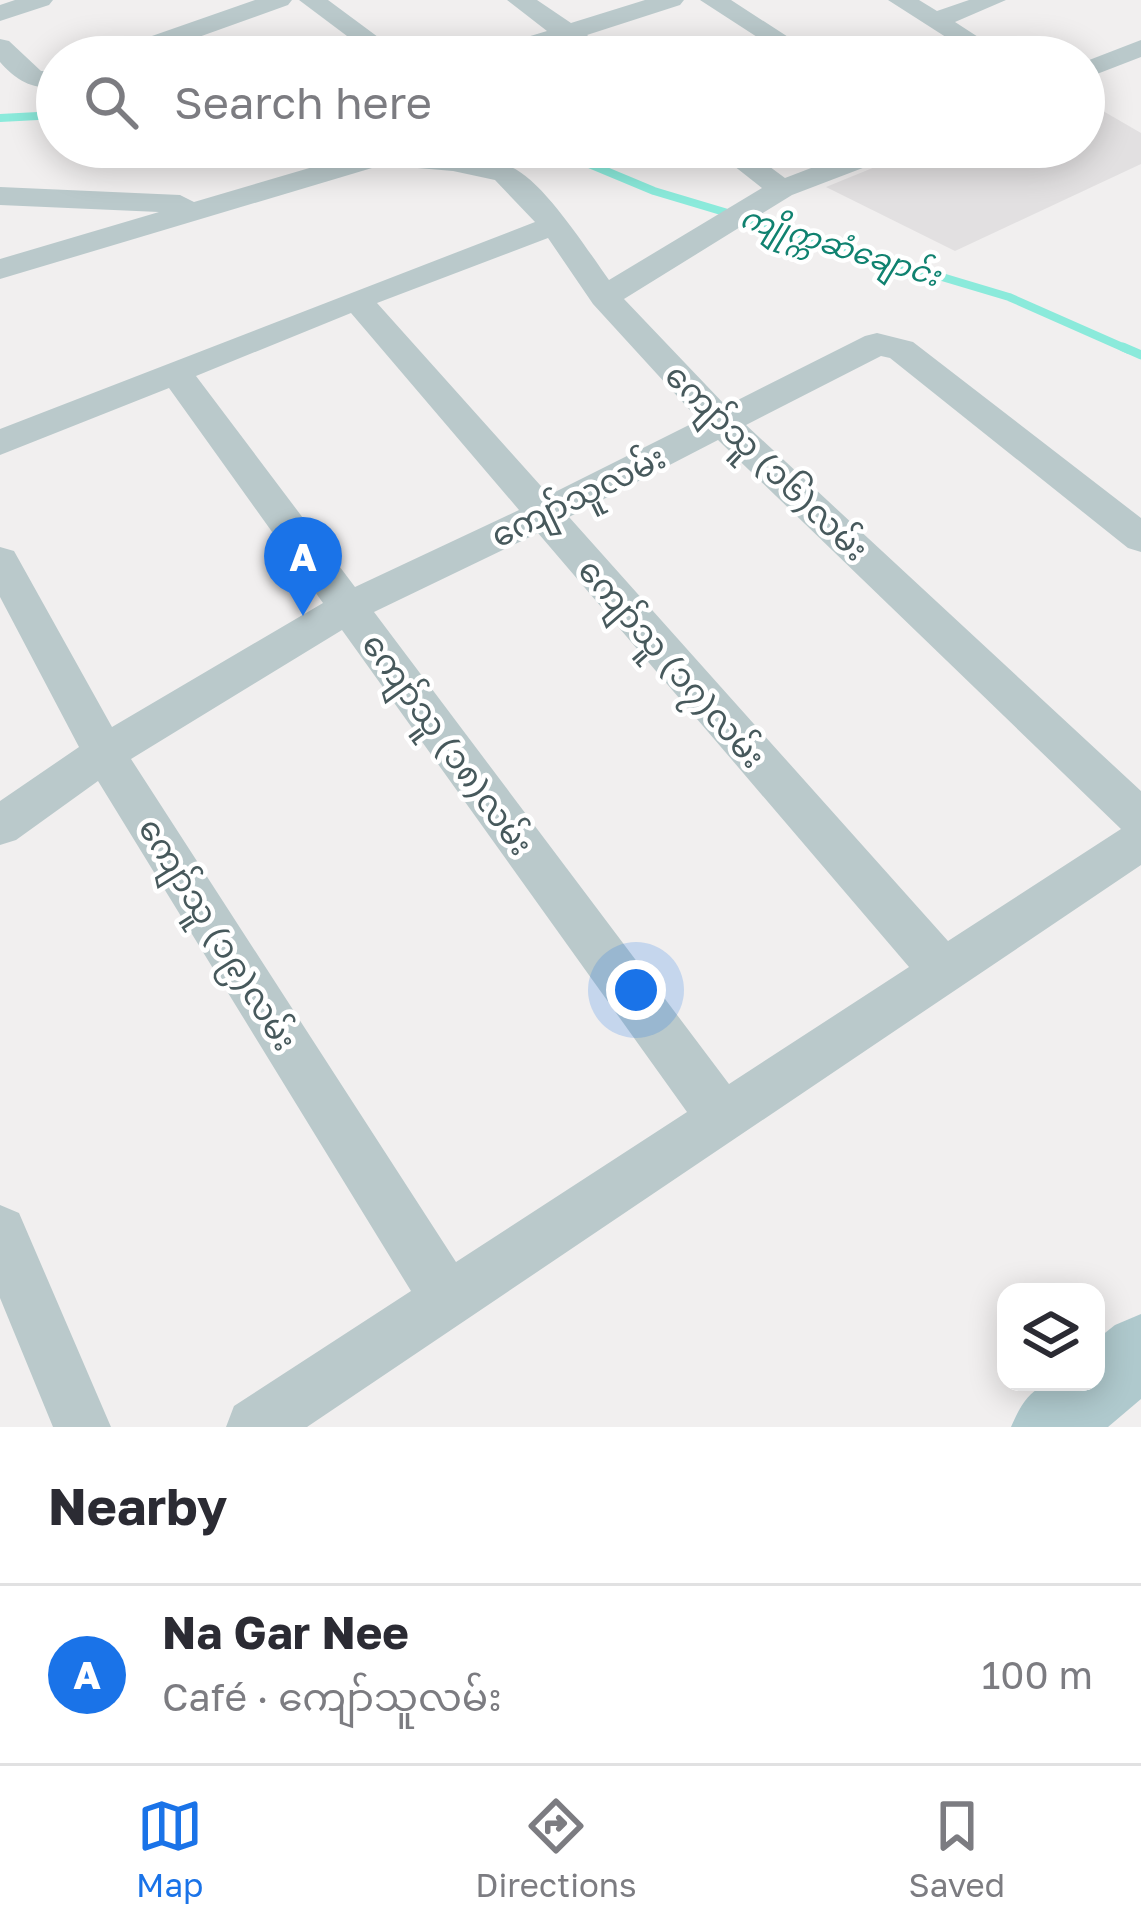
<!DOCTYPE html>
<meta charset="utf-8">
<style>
:root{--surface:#fff;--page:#f7f7f7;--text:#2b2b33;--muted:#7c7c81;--line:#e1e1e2;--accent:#1a73e8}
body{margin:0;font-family:"Golos Text","Noto Sans Myanmar",sans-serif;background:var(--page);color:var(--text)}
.controls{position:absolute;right:36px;bottom:36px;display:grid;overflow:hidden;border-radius:24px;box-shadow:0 6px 30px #0003}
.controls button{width:108px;height:108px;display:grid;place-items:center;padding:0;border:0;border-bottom:3px solid var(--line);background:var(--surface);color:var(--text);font:60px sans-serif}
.you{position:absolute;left:636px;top:990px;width:42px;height:42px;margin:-30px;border:9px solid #fff;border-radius:50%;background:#1a73e8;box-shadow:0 0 0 18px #1a73e833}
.badge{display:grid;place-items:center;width:78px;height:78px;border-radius:50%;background:var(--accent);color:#fff;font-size:39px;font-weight:700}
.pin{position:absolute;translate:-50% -99px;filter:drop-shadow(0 3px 6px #0008)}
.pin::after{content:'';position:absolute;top:63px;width:42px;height:36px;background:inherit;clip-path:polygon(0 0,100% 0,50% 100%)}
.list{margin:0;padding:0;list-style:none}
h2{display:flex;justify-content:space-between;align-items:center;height:156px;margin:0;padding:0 48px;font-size:51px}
h2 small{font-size:39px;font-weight:400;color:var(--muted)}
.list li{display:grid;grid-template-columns:78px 1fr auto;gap:36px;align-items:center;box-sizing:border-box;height:180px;padding:0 48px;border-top:3px solid var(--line)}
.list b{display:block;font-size:45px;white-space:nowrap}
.list p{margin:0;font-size:39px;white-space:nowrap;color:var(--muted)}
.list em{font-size:39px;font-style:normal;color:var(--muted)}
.icon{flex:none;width:66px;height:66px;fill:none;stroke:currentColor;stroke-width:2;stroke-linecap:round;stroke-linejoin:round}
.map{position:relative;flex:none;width:1141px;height:1427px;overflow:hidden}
.search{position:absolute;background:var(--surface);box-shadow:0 6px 30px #0003;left:36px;right:36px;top:36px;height:132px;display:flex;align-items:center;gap:30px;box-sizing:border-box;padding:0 42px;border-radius:66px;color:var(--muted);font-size:45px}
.sheet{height:336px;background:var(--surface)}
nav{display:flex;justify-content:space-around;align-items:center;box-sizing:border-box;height:168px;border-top:3px solid var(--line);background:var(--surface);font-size:33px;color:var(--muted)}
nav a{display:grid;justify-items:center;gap:6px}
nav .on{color:var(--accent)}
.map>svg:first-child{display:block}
.education{fill:#e2e0e1}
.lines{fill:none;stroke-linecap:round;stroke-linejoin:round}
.stream-far1{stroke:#8beadb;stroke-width:8}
.stream{stroke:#8beadb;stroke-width:9}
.minor{fill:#bac9cb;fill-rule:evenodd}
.major{fill:#afc9cd;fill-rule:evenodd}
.labels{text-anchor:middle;stroke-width:9;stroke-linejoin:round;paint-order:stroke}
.far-water-label{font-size:30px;font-style:italic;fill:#108270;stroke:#fff}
.street-label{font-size:33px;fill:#47595c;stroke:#fff}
</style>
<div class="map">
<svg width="1141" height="1427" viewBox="0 0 1141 1427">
<rect width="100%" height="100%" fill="#f1efef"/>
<path class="education" d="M1084 100 1141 133V164L955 251 826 187 924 147H1084Z"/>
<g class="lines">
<path class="stream-far1" d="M0 118 57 115
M536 147 558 151 654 191 1009 297 1129 350"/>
<path class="stream" d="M1123 347 1141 355"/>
<path class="minor" d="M15 0H53L49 5 0 21V5Z
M255 0H292L288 5 143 57H105L109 51Z
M299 0H328L405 57H375Z
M507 0H537L571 23 645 0H684L680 5 587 35 615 57H585L564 42 517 57H477L481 51 547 31Z
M700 0H731L819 57H788Z
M888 0H919L937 11 969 0H1006L955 22 1009 57H977Z
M0 39 9 41 41 71H57V87C32 90 16 80 0 62Z
M1141 40V57L1084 79V62Z
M381 147C423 151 472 150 511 167 543 180 588 251 609 280L762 188 710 147H743L785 178 866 147H906L902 153 792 195 624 299 726 406 865 336 877 333 913 342 1141 518V552L1128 548 890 358 881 356 746 425 1141 791V865L307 1427H226L234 1406 411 1291 98 781 16 840 0 845V801L79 747 0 597V547L14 551 112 727 323 603 169 388 0 455V429L535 222 495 180 453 171 382 165 0 279V259L159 212 0 205V187L180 195 194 202ZM548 238 593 304 699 420 549 495 377 303ZM351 313 519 510 355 587 196 376ZM718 440 1121 829 948 941 569 517ZM538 533 909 967 729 1084 374 612ZM342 630 687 1112 456 1262 131 759Z
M0 1205 19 1213 111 1427H53L0 1298Z"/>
<path class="major" d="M1141 1314V1399L1108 1427H1011C1032 1378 1047 1382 1096 1382V1340L1115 1325Z"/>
</g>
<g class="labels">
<g class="far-water-label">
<text transform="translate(840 247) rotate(17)" y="10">ကျိုက္ကဆံချောင်း</text>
</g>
<g class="street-label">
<text transform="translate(767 462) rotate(44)" y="12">ကျော်သူ (၁၆)လမ်း</text>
<text transform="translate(578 496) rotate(-26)" y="12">ကျော်သူလမ်း</text>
<text transform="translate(672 663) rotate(49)" y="12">ကျော်သူ (၁၇)လမ်း</text>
<text transform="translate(448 744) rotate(54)" y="12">ကျော်သူ (၁၈)လမ်း</text>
<text transform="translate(218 934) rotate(58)" y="12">ကျော်သူ (၁၉)လမ်း</text>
</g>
</g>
</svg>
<div class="controls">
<button><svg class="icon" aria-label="layers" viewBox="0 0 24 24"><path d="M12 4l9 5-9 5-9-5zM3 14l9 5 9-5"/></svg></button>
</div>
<div class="you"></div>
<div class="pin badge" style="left:303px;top:616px">A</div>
<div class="search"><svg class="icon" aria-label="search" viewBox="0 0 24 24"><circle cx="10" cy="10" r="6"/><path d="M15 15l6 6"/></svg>Search here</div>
</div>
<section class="sheet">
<h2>Nearby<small></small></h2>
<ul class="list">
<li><span class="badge">A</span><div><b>Na Gar Nee</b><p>Café · ကျော်သူလမ်း</p></div><em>100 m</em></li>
</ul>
</section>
<nav>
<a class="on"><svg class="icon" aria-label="map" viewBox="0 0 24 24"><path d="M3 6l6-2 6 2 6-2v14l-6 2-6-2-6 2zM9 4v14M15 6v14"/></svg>Map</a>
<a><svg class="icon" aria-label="directions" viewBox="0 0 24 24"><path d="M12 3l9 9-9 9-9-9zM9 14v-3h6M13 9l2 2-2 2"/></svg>Directions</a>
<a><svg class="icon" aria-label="saved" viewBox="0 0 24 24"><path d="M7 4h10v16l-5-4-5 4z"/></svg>Saved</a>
</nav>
